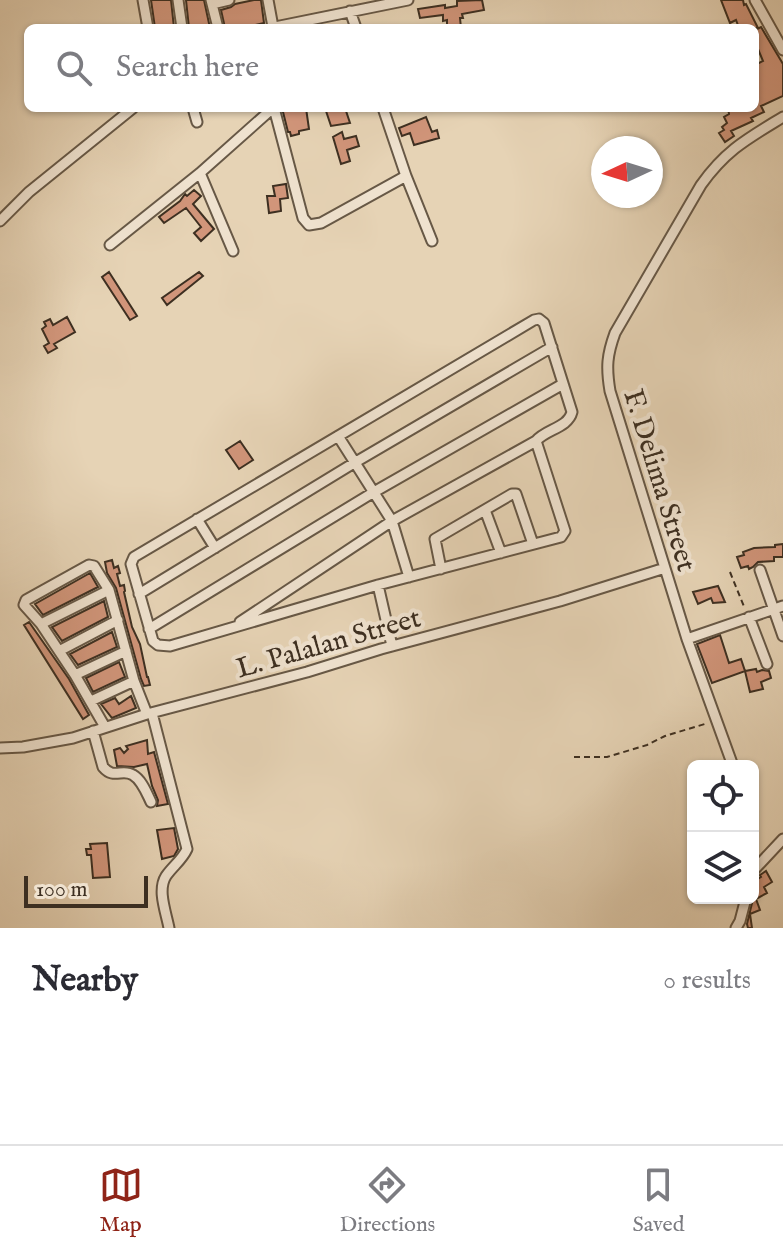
<!DOCTYPE html>
<style>
:root{--surface:#fff;--page:#f7f7f7;--text:#2b2b33;--muted:#7c7c81;--line:#e1e1e2;--accent:#8f2418}
body{margin:0;font-family:"IM FELL English",serif;background:var(--page);color:var(--text)}
.controls{position:absolute;right:24px;bottom:24px;display:grid;overflow:hidden;border-radius:12px;box-shadow:0 2px 6px #0004}
.controls button{width:72px;height:72px;display:grid;place-items:center;padding:0;border:0;border-bottom:2px solid var(--line);background:var(--surface);color:var(--text);font:40px sans-serif}
.compass{position:absolute;left:591px;top:136px;width:72px;height:72px;border-radius:50%;background:var(--surface);box-shadow:0 2px 6px #0004;rotate:266deg}
.scale{position:absolute;left:24px;bottom:20px;width:124px;box-sizing:border-box;padding-left:8px;border:4px solid #3d2f21;border-top:0;font-size:22px;line-height:28px;white-space:nowrap;color:#3d2f21;-webkit-text-stroke:6px #efe2cf;paint-order:stroke}
.list{margin:0;padding:0;list-style:none}
h2{display:flex;justify-content:space-between;align-items:center;height:104px;margin:0;padding:0 32px;font-size:34px}
h2 small{font-size:26px;font-weight:400;color:var(--muted)}
.icon{flex:none;width:44px;height:44px;fill:none;stroke:currentColor;stroke-width:2;stroke-linecap:round;stroke-linejoin:round}
.map{position:relative;flex:none;width:783px;height:928px;overflow:hidden}
.search{position:absolute;background:var(--surface);box-shadow:0 2px 6px #0004;left:24px;right:24px;top:24px;height:88px;display:flex;align-items:center;gap:20px;box-sizing:border-box;padding:0 28px;border-radius:12px;color:var(--muted);font-size:30px}
.sheet{height:216px;background:var(--surface)}
nav{display:flex;justify-content:space-around;align-items:center;box-sizing:border-box;height:112px;border-top:2px solid var(--line);background:var(--surface);font-size:22px;color:var(--muted)}
nav a{display:grid;justify-items:center;gap:4px}
nav .on{color:var(--accent)}
.map>svg:first-child{display:block}
.building{fill:#d1957a;stroke:#3d2f21;stroke-width:2}
.lines{fill:none;stroke-linecap:round;stroke-linejoin:round}
.minor-casing{stroke:#675846;stroke-width:13}
.path{stroke:#3d2f21;stroke-width:2;stroke-dasharray:6 4;stroke-linecap:butt}
.minor{stroke:#efe2cf;stroke-width:9}
.labels{text-anchor:middle;stroke-width:8;stroke-linejoin:round;paint-order:stroke}
.street-label{font-size:28px;fill:#3d2f21;stroke:#efe2cf}
</style>
<div class="map">
<svg width="783" height="928" viewBox="0 0 783 928">
<rect width="100%" height="100%" fill="#e6d3b5"/>
<filter id="stains"><feTurbulence type="fractalNoise" baseFrequency=".0025" numOctaves="4"/><feColorMatrix values="0 0 0 0 .2 0 0 0 0 .09 0 0 0 0 .02 0 0 0 .5 -.17"/></filter>
<radialGradient id="worn" r=".72"><stop offset=".6" stop-color="#630" stop-opacity="0"/><stop offset="1" stop-color="#630" stop-opacity=".3"/></radialGradient>
<path class="building" d="M151 0H171L174 28H155Z
M186 0H204L210 28H189Z
M254 0H261L264 23 243 28H225L221 10 231 7 235 4Z
M482 0 484 10 462 14 463 18H460L461 28 447 26V20L443 21V15L420 18 418 9 445 5V8L457 6V1Z
M721 0H743L744 5 746 4 758 28H739L736 20 730 23Z
M761 27 783 64V96L761 106 764 112 751 118 753 121 731 131 734 136 725 142 719 133 724 130 722 127 727 123 724 117 729 114 728 108H755V65L763 61 758 49 755 50V30Z
M282 108H306L309 129 299 131V134L291 136 290 132H288Z
M325 108H345L350 123 331 126Z
M426 117 432 132 437 130 439 138 414 145 410 133 402 136 399 128Z
M342 132 344 139 356 136 359 146 347 150 350 161 341 164 333 137Z
M286 184 288 198 280 199 281 211 269 213 267 196H275L273 186Z
M194 190 201 196 193 204 214 229 201 241 194 233 201 227 186 208 164 223 159 217 180 201 185 194 187 196Z
M109 272 137 316 130 320 102 277Z
M199 272 203 276 167 305 162 298Z
M67 317 75 332 54 344 57 348 48 353 44 346 49 343 42 329 46 326 44 322 50 319 53 325Z
M240 441 253 460 239 469 226 450Z
M783 544V557H774V561L758 562 753 567 749 569 748 566 741 568 737 557 744 555 743 552 754 548 775 547V545Z
M112 560 114 568 118 566 120 573 117 574 120 586 124 585 125 591 124 592 132 627 140 644 147 677H148L150 685 144 686 141 679 116 588 107 573 105 562Z
M90 573 98 587 43 615 35 604Z
M718 586 725 602 713 603 711 598 698 604 693 592Z
M104 601 108 617 62 641 52 627Z
M29 622 69 679 89 715 83 719 24 625Z
M112 632 117 647 78 665 70 654Z
M720 635 729 663 741 659 745 671 756 669 757 672 762 670 769 671 771 678 761 682 763 689 750 692 745 671 712 683 697 644Z
M119 662 125 677 93 692 86 678Z
M131 696 136 708 112 718 101 704 115 698 119 704Z
M147 740 148 754 154 752 168 804 157 806 158 800 152 786 147 764 134 767 117 766 114 750 120 748 124 753 128 749 126 746Z
M174 828 178 849 174 856 162 859 157 830Z
M107 843 110 877 93 878 91 855H87L86 849H91L90 844Z
M766 871 772 882 764 887 767 893 756 899 760 910 750 914 752 928H748L747 924 753 899V882L761 877 760 875Z"/>
<g class="lines">
<defs>
<path id="minor" d="M143 0 148 28
M178 0 182 28
M211 0 218 28
M268 0 273 27
M755 0 783 50
M212 4 229 0
M350 11 356 28
M270 28 408 0
M193 108 197 122
M274 108 303 218 309 225 321 223 406 176 383 108
M200 173 233 251
M406 176 432 241
M0 221 29 192 133 108
M110 245 200 173 273 108
M539 319 544 323 572 412C568 428 546 429 536 441L565 531 561 537 378 585 170 646 158 645 153 641 131 564 134 557 534 320Z
M338 436 392 521 409 577
M485 510 501 553
M197 519 215 548
M441 569 435 539 512 494H516L533 544
M760 570 783 636
M378 585 392 646
M139 594 354 463 552 347
M749 617 767 664
M240 622 392 521 536 441
M41 624 109 590
M149 629 374 492 563 384
M687 639 783 606
M59 651 118 620
M75 675 126 651
M91 701 134 681
M152 713 187 849C182 860 173 866 166 876 157 890 166 912 169 928
M105 727 75 675 41 624 24 605 26 600 89 565 94 566 109 590 134 681 147 714
M93 731 103 767C114 780 122 768 133 775 142 780 147 794 151 802
M0 748 23 747 73 738 147 714 307 672 381 649 560 601 665 568
M733 766 687 639 610 391C606 367 607 355 615 333L701 185C726 150 747 139 783 117
M753 871 783 839
M736 928 740 921 746 898"/>
</defs>
<use href="#minor" class="minor-casing"/>
<path class="path" d="M730 572 745 609
M574 757H607L647 745 665 736 708 723"/>
<use href="#minor" class="minor"/>
</g>
<g class="labels">
<g class="street-label">
<text transform="translate(661 480) rotate(73)" y="10">F. Delima Street</text>
<text transform="translate(328 642) rotate(-16)" y="10">L. Palalan Street</text>
</g>
</g>
<rect width="100%" height="100%" filter="url(#stains)"/>
<rect width="100%" height="100%" fill="url(#worn)"/>
</svg>
<div class="controls">
<button><svg class="icon" aria-label="locate" viewBox="0 0 24 24"><circle cx="12" cy="12" r="6"/><path d="M12 2v4M12 18v4M2 12h4M18 12h4"/></svg></button>
<button><svg class="icon" aria-label="layers" viewBox="0 0 24 24"><path d="M12 4l9 5-9 5-9-5zM3 14l9 5 9-5"/></svg></button>
</div>
<svg class="compass" viewBox="-18 -18 36 36"><path d="M0-13l5 13h-10z" fill="#e53935"/><path d="M0 13l5-13h-10z" fill="#7c7c81"/></svg>
<div class="scale">100 m</div>
<div class="search"><svg class="icon" aria-label="search" viewBox="0 0 24 24"><circle cx="10" cy="10" r="6"/><path d="M15 15l6 6"/></svg>Search here</div>
</div>
<section class="sheet">
<h2>Nearby<small>0 results</small></h2>
<ul class="list">
</ul>
</section>
<nav>
<a class="on"><svg class="icon" aria-label="map" viewBox="0 0 24 24"><path d="M3 6l6-2 6 2 6-2v14l-6 2-6-2-6 2zM9 4v14M15 6v14"/></svg>Map</a>
<a><svg class="icon" aria-label="directions" viewBox="0 0 24 24"><path d="M12 3l9 9-9 9-9-9zM9 14v-3h6M13 9l2 2-2 2"/></svg>Directions</a>
<a><svg class="icon" aria-label="saved" viewBox="0 0 24 24"><path d="M7 4h10v16l-5-4-5 4z"/></svg>Saved</a>
</nav>
